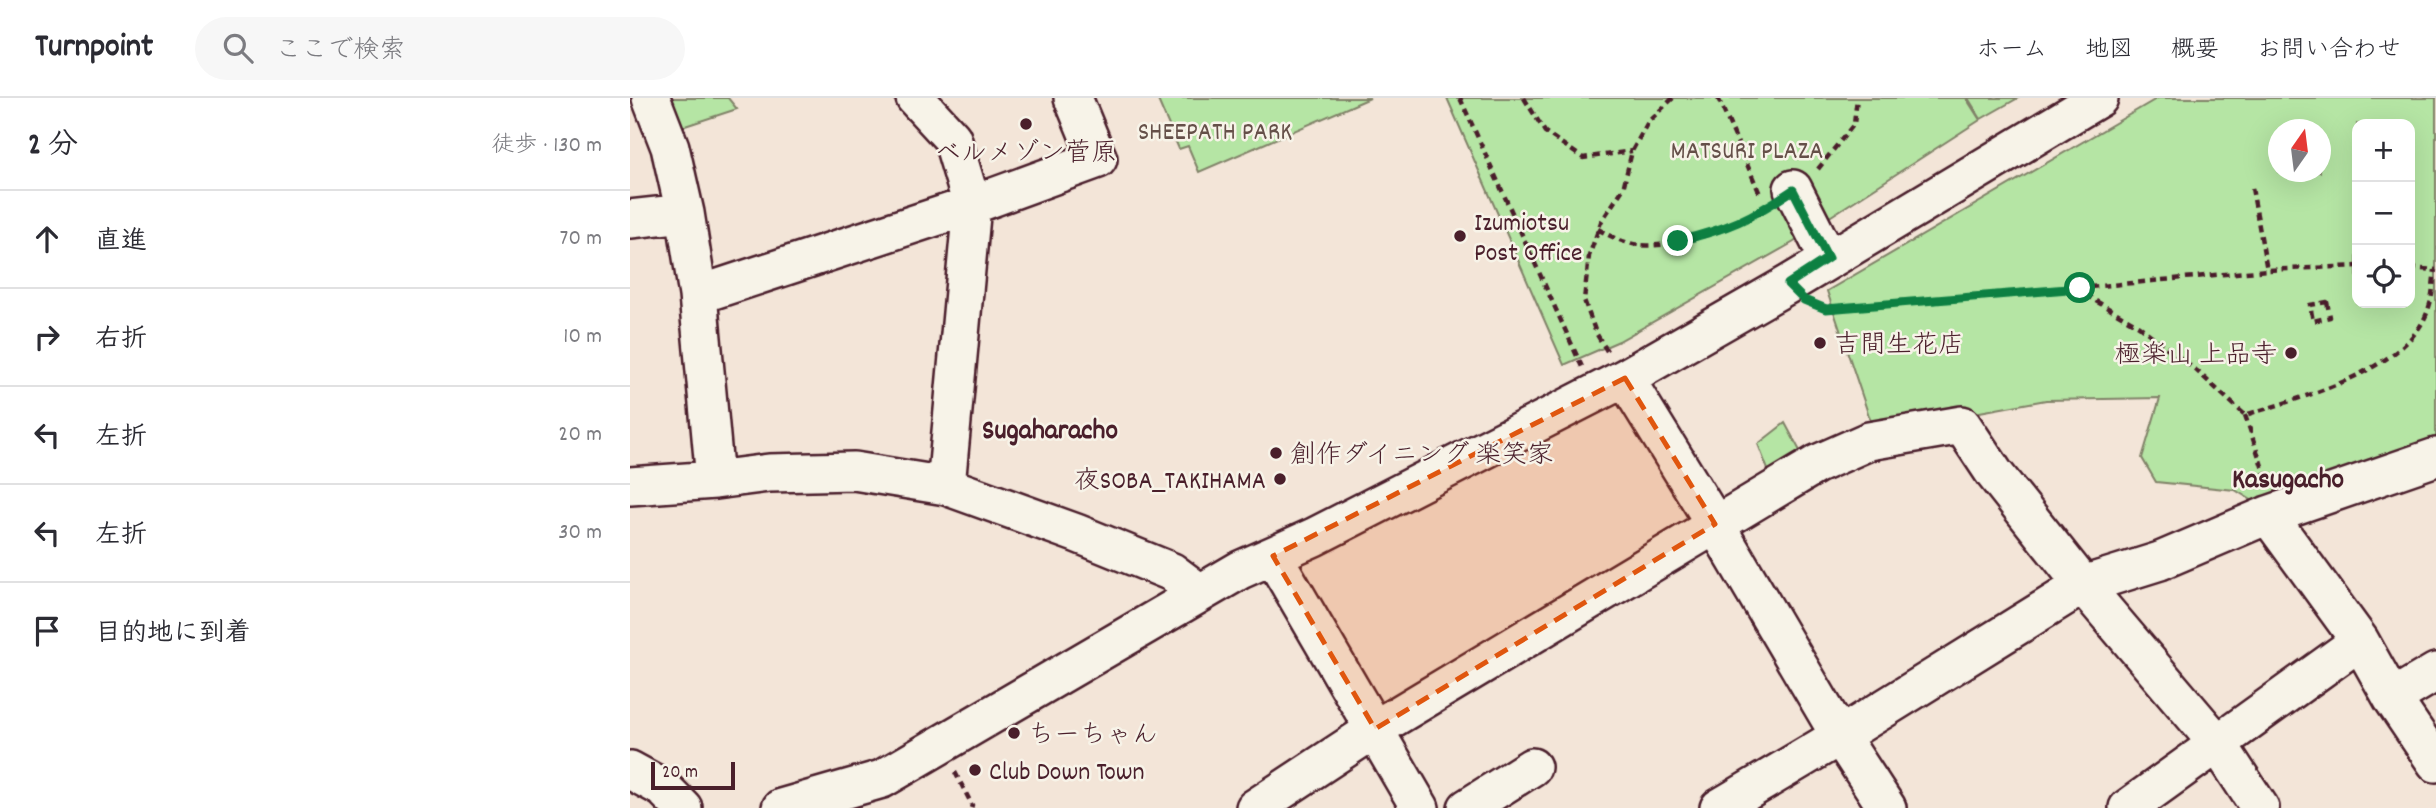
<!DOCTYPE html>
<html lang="ja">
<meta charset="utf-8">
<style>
:root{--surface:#fff;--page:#f7f7f7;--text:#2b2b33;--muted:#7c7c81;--line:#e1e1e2}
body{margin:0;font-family:Dekko,"Klee One",sans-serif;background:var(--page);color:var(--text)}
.controls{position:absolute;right:21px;top:21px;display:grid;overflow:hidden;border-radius:14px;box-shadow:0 7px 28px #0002}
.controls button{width:63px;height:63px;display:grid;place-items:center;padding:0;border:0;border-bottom:2px solid var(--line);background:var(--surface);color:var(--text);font:35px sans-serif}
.compass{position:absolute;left:1638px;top:21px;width:63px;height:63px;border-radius:50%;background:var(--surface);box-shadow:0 7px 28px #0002;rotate:14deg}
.scale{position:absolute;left:21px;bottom:18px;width:84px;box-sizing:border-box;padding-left:7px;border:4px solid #4a1f2b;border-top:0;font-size:19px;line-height:24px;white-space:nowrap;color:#4a1f2b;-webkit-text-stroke:5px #f7f3e8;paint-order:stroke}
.stop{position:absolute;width:21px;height:21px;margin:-16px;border:5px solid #0b8043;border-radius:50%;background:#fff}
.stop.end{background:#0b8043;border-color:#fff;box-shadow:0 2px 7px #0008}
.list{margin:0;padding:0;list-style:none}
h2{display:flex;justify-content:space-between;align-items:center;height:91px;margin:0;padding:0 28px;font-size:30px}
h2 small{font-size:23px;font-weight:400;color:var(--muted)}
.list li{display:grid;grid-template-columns:46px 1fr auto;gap:21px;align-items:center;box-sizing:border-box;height:98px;padding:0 28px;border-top:2px solid var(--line)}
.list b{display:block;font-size:26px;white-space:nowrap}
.list em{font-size:23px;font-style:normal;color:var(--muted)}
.icon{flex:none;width:38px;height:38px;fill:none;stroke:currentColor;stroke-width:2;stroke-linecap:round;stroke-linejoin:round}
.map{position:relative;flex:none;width:1806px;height:710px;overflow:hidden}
header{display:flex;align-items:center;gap:42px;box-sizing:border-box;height:98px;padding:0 35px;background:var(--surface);border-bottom:2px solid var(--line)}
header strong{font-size:33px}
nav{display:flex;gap:38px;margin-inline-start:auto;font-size:24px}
.search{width:490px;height:63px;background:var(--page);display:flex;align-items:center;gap:18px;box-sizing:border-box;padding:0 24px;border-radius:38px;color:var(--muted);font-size:26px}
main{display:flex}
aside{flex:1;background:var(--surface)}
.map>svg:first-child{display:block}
.green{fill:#b5e5a4;stroke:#808268;stroke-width:2;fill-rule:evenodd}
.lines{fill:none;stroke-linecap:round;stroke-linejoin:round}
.minor-casing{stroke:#4a1f2b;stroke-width:42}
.path{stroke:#4a1f2b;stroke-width:4.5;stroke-dasharray:7 5;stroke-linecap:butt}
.minor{stroke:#f7f3e8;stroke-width:37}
.route{stroke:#0b8043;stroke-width:9}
.marked{fill:#e0560e;fill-opacity:0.2;stroke:#e0560e;stroke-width:5;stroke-dasharray:14 9;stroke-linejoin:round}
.poi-dot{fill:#4a1f2b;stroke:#f7f3e8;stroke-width:2.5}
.labels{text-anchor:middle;stroke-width:5;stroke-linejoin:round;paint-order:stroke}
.park-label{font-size:26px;fill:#655049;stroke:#f7f3e8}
.poi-label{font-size:26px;fill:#4a1f2b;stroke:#f7f3e8;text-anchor:start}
.neighbourhood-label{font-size:28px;font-weight:bold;fill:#4a1f2b;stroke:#f7f3e8}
</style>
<header>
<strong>Turnpoint</strong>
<div class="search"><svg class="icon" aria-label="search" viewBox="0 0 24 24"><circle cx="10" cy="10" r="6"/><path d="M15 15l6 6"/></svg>ここで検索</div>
<nav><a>ホーム</a><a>地図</a><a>概要</a><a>お問い合わせ</a></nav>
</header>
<main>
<aside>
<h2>2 分<small>徒歩 · 130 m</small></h2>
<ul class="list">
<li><svg class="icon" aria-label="ahead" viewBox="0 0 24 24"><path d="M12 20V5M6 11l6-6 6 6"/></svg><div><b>直進</b></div><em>70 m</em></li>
<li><svg class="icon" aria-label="right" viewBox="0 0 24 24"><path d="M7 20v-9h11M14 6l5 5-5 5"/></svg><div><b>右折</b></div><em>10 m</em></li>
<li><svg class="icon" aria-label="left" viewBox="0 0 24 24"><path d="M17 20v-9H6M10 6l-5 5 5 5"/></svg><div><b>左折</b></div><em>20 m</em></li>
<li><svg class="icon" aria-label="left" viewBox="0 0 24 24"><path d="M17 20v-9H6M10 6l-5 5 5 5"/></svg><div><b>左折</b></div><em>30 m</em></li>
<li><svg class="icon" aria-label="arrive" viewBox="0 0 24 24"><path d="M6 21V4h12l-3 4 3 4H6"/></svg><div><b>目的地に到着</b></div></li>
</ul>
</aside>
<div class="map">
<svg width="1806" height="710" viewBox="0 0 1806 710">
<rect width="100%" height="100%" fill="#f3e5d8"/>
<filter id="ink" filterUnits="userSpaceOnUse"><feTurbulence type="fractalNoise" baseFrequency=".0143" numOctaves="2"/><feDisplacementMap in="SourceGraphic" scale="14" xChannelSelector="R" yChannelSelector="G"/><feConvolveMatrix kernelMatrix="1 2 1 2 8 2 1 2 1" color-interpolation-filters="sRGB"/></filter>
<g filter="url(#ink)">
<path class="green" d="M36 0H98L107 11 52 29Z
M527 0H740L569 74 558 48 549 51Z
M817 0H1336L1350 22 1198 120 1164 144 989 243 934 267Z
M1338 0H1388L1351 21Z
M1528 0H1806V341L1623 403 1605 392 1526 384 1512 360 1530 300 1416 302 1244 333 1197 193ZM1727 26H1780V205H1727ZM1648 32H1690V74H1648Z
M1155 325 1177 366 1142 382 1128 346Z"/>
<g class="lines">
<defs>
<path id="minor" d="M21 0 40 49 55 115 68 197 85 382
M285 0 322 40 342 107 316 388
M1163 91 1198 160
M0 121 55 115
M68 197 342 107 468 61 443 0
M995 280 1085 426 1210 638 1257 710
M0 388 85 382 139 375 224 373 316 388 446 435 542 474 570 495
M1638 417 1730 543 1762 600 1806 665
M643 458 790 710
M1762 600 1806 574
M0 672 33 690 53 710
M151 710 252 681 610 472 684 439 995 280 1159 186 1469 0
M625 710 745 631 1187 366 1239 343 1332 327 1364 375 1453 487 1588 646 1630 710
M837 710 902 669
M1089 710 1210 638 1453 487 1530 463 1638 417 1806 359
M1498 710 1730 543"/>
</defs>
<use href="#minor" class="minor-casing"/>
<path class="path" d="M830 0 952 269
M894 0 915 34 953 60 1002 53
M1088 0 1130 96
M1188 71 1224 26 1227 0
M1622 90 1637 172
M968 131C981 139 994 145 1009 147 1045 151 1109 128 1139 108
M1780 170 1806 172
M1445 191 1509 228 1567 273 1615 317C1670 300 1781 272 1799 209 1803 198 1803 184 1805 172
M1697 204 1700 219 1683 223 1680 207Z
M1186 207 1196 211 1450 190 1637 172 1727 168
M977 253 966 235 954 202 959 158 971 124 993 91 1002 53 1018 24 1043 0
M1615 317 1638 386
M325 674 342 707 341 710"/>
<use href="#minor" class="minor"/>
</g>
</g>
<g class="lines" filter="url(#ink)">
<path class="route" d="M1048 143C1098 131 1120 121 1163 92L1198 160 1158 186 1174 202 1196 211 1450 190"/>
</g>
<path class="marked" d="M995 280 1085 426 745 631 643 458Z"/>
<g class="poi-dot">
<circle cx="396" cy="26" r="7"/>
<circle cx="830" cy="138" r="7"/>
<circle cx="1190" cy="245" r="7"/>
<circle cx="1661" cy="255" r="7"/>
<circle cx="646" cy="355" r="7"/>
<circle cx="650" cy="381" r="7"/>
<circle cx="384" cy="635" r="7"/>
<circle cx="345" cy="672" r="7"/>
</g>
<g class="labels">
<g class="park-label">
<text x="585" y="41">SHEEPATH PARK</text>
<text x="1117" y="60">MATSURI PLAZA</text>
</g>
<g class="poi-label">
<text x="396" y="62" text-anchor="middle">ベルメゾン菅原</text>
<text x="844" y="132">Izumiotsu<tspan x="844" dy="30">Post Office</tspan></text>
<text x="1204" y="254">吉間生花店</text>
<text x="1647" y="264" text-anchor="end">極楽山 上品寺</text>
<text x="660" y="364">創作ダイニング 楽笑家</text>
<text x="636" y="390" text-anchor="end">夜SOBA_TAKIHAMA</text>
<text x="398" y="644">ちーちゃん</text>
<text x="359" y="681">Club Down Town</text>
</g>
<g class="neighbourhood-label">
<text x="420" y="340">Sugaharacho</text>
<text x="1658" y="389">Kasugacho</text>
</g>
</g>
</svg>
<div class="controls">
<button>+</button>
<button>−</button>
<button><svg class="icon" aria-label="locate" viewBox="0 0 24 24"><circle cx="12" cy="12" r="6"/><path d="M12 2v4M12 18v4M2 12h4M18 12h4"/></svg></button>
</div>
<svg class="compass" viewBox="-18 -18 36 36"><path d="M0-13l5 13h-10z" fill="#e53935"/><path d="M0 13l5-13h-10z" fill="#7c7c81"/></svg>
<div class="scale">20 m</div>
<div class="stop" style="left:1450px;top:190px"></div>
<div class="stop end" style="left:1048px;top:143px"></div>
</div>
</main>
